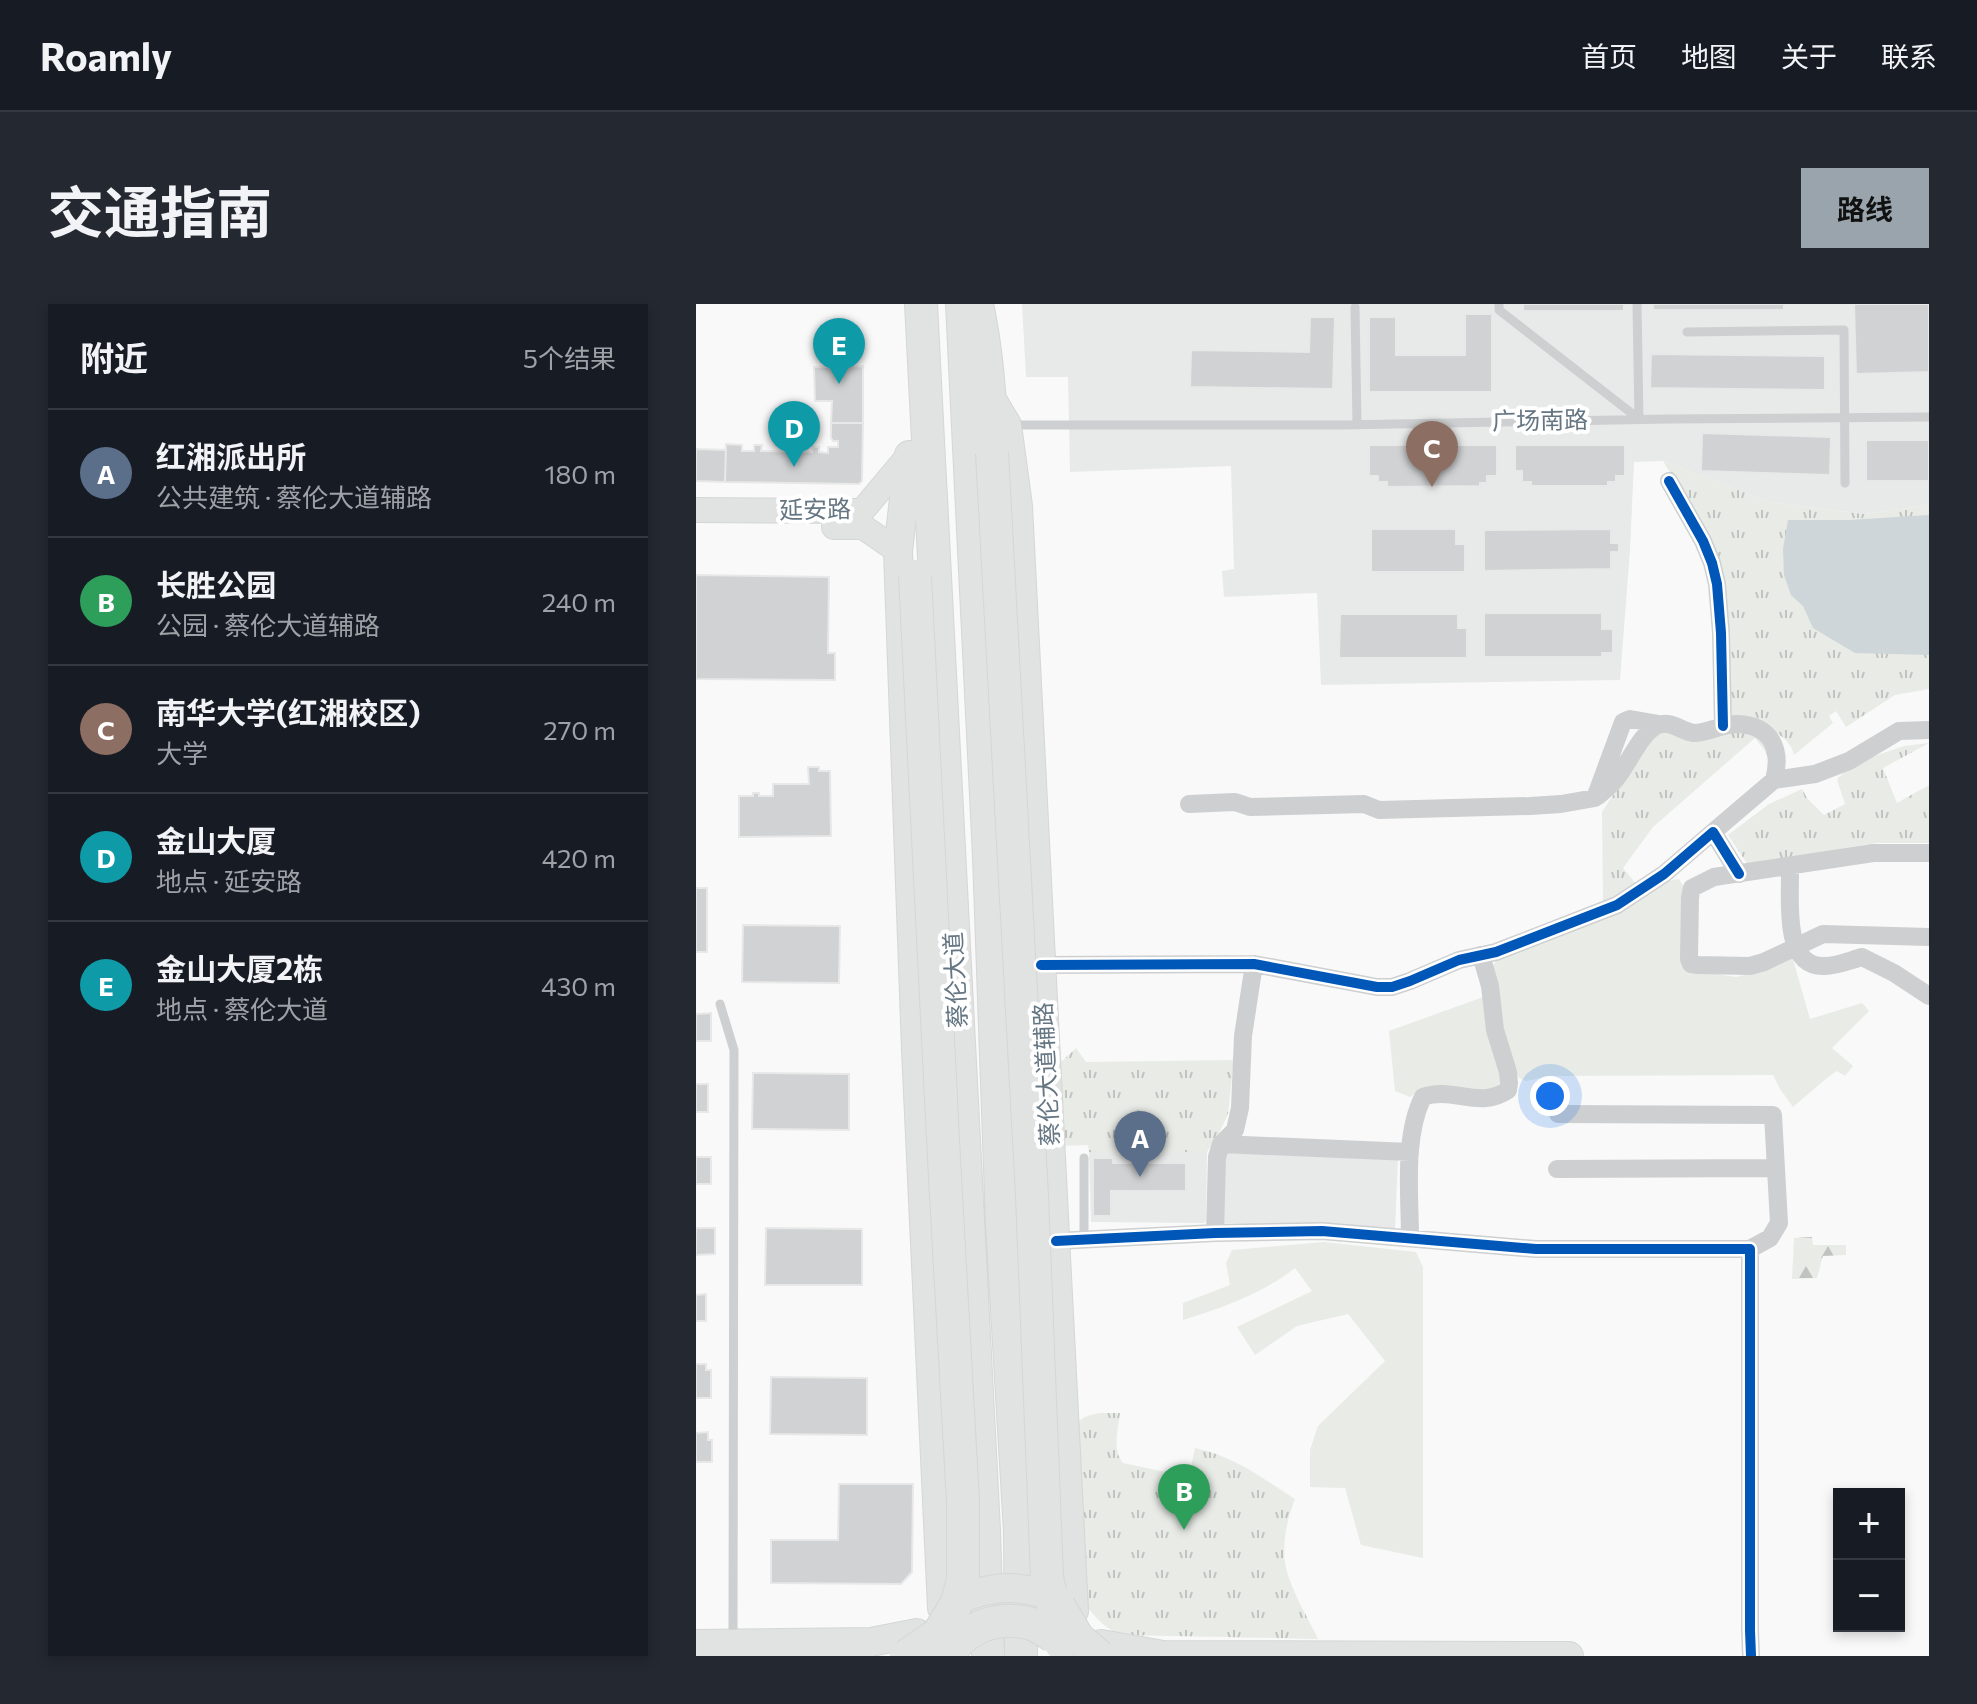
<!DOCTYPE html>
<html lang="zh">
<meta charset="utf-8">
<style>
:root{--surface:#171b24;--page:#242831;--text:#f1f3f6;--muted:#9ea1a6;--line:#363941;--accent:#99a4ac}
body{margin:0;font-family:Commissioner,"Noto Sans SC",sans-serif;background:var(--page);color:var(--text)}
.controls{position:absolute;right:24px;bottom:24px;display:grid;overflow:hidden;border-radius:0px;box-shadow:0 4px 12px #0003}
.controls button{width:72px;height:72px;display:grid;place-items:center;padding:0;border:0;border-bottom:2px solid var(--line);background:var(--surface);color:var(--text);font:40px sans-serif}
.you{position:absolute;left:854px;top:792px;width:28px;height:28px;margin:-20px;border:6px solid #fff;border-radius:50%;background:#1a73e8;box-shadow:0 0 0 12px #1a73e833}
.badge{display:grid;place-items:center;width:52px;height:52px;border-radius:50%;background:var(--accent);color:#fff;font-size:26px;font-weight:700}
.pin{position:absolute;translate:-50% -66px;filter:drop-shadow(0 2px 4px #0008)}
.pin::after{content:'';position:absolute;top:42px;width:28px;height:24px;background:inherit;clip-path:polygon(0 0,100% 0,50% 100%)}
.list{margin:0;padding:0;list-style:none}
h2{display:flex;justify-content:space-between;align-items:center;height:104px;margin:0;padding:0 32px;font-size:34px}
h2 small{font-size:26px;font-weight:400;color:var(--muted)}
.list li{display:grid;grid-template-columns:52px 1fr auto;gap:24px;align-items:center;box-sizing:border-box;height:128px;padding:0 32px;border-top:2px solid var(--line)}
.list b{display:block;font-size:30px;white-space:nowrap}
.list p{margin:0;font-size:26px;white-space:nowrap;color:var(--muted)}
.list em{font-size:26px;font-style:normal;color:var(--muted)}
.map{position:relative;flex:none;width:1233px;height:1352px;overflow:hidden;border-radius:0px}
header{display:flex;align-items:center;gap:48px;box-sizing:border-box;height:112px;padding:0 40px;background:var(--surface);border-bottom:2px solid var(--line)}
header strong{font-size:38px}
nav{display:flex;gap:44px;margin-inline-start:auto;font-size:28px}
.intro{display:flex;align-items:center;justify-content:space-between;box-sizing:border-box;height:192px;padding:0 48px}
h1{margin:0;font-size:56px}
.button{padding:20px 36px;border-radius:0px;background:var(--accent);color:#111;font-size:28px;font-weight:700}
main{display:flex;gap:48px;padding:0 48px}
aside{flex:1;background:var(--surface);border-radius:0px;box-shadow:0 4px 12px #0003}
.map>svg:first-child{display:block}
.built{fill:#e8e9e9}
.grass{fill:url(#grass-tufts)}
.forest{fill:url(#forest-firs)}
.garden{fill:#e8ebe6}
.water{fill:#ced6d9}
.building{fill:#d0d2d3;stroke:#e8e8e8;stroke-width:2}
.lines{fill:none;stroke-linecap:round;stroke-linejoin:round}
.secondary-casing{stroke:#d5d6d7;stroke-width:26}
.primary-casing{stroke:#d5d6d7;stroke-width:30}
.highway-casing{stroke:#d5d6d6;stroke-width:34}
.lane{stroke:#cecfd0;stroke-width:9}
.street{stroke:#cecfd0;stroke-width:18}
.secondary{stroke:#e1e2e2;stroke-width:24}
.primary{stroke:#e1e2e2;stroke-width:28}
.highway{stroke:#e1e2e2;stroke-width:32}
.primary-bridge-casing{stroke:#d5d6d7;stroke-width:30;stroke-linecap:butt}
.highway-bridge-casing{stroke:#d5d6d6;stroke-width:34;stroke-linecap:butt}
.primary-bridge{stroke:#e1e2e2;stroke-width:28}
.highway-bridge{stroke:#e1e2e2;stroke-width:32}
.cycleway-casing{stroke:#fff;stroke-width:15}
.cycleway{stroke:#0057b8;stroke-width:10}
.labels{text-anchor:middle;stroke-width:8;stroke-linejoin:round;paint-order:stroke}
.street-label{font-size:24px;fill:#657683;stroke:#fff}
</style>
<header>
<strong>Roamly</strong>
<nav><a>首页</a><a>地图</a><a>关于</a><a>联系</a></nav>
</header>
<div class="intro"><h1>交通指南</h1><a class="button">路线</a></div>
<main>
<aside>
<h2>附近<small>5个结果</small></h2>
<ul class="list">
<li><span class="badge" style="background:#5c6f8a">A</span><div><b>红湘派出所</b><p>公共建筑 · 蔡伦大道辅路</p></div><em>180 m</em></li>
<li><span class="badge" style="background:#2e9e5b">B</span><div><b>长胜公园</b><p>公园 · 蔡伦大道辅路</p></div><em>240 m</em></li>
<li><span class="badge" style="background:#8d6e63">C</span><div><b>南华大学(红湘校区)</b><p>大学</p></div><em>270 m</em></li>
<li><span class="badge" style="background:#0f9aa8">D</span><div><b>金山大厦</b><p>地点 · 延安路</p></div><em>420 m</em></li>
<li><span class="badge" style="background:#0f9aa8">E</span><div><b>金山大厦2栋</b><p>地点 · 蔡伦大道</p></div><em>430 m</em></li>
</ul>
</aside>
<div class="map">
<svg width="1233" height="1352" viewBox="0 0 1233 1352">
<defs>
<pattern id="grass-tufts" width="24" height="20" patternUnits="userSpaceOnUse" patternTransform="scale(2)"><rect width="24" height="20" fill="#e8ebe6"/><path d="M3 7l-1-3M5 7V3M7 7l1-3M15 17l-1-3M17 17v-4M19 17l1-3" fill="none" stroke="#c0c3c0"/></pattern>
<pattern id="forest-firs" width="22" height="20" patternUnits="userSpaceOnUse" patternTransform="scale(2)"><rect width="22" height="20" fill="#e8ebe6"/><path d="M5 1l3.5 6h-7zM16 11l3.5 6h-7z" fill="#c0c3c0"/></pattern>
</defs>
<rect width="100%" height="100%" fill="#f9f9f9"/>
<path class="built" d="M326 0H1233V201L1167 210 1073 198 967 157 938 158 934 246 924 376 625 381 621 289 528 293 526 267 538 265 535 162 374 168 372 73H330Z
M393 848H511L510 917 508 919 395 918Z
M529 848 702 854 699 925 526 919Z"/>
<path class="grass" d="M967 157 1073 198 1167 210 1233 201V385L1199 391 1150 423 1140 407 1133 412 1137 419 1098 451C1093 426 1057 420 1036 413L1013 234Z
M966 424 1032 426 1064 429 1076 462 1069 447 1059 434 957 523 927 564 941 581 907 598 906 508 956 431Z
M1233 439 1187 464 1201 499 1233 481V539H1182L1166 541 1052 561 1032 531 1073 500 1106 485 1111 494 1128 511 1149 500 1141 476 1155 460 1208 442Z
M380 744 390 758 538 756 532 810 523 829 511 848H393L392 841 363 842 364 759Z
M404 1109H424C422 1126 416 1146 427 1159L493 1173 499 1144C538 1152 566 1174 599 1195 590 1217 584 1248 592 1271 599 1293 612 1314 622 1335L425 1331C410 1325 401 1315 391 1303L380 1121C386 1112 394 1111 404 1109Z"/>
<path class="forest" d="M1116 933 1117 941H1150V951L1127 952 1121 974 1096 975 1098 934Z"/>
<path class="garden" d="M983 575 991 589 994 666 1040 673 1066 667 1096 652 1114 715 1166 699 1173 707 1136 744 1157 762 1149 772 1141 767 1132 773 1097 803 1084 785 1077 771 855 772 830 777 823 774 811 750 797 662 801 655 971 577Z
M790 692 806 775 800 784 795 787 722 788 714 793 699 787 693 727Z
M628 938 720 948 727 963V1254L665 1241 649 1184 614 1183V1146L622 1122 689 1057 652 1010 601 1022 559 1051 541 1023 616 987 599 964C566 990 527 1003 487 1016V999L534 981 530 959 536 946Z"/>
<path class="water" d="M1233 211V351L1159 349 1117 324 1107 302 1095 291 1088 271 1087 245 1092 216H1153Z"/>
<path class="building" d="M827 0H928V7H827Z
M957 0H1088V6H957Z
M1158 0H1233V68L1160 70Z
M769 10H796V88H673V13H700V51H769Z
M614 13H639L637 85 494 83 495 46 613 48Z
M955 50 1129 52V86L954 84Z
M167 62V119H135L136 97H119L118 63Z
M135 119H167L166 177 163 180 29 178 30 140 46 141V147H58V141H66L65 147 116 148 117 143H123V148L132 149V143H142V137H137L135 134Z
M1006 129 1135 133 1134 171 1005 167Z
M1170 136H1233V177H1170Z
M673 141H801V172H791V179H784V182L691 183V178H682V172H673Z
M819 141H929V172H920V178H912V182H835V178H826V167H819Z
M0 145 30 146 29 178 0 177Z
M675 225H760V240H769V268H675Z
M915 225V239H923V248H915V265L788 267V226Z
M0 271 133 273 132 349H139V376L0 375Z
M788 309H906V325H917V349H906V353H788Z
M644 310H762V324H771V354H643Z
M112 463H123V467H134L135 532 43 533V492H57V489H63V492H77V480H113Z
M0 584H11V648H0Z
M47 621 144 622 143 679 46 678Z
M15 709V737H0V710Z
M57 769 153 770V826L56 825Z
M0 780H12V808H0Z
M0 853H15V880H0Z
M397 854H417V859H490V887H415V912H397Z
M0 924H19V950L0 951Z
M70 924 166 925V981H69Z
M10 990V1017H0V991Z
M0 1060H10V1066H15V1094H0Z
M75 1073 171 1074V1131L74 1130Z
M12 1128V1136H16V1158H0V1129Z
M143 1180H217L216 1268 205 1280 75 1279V1236H142Z"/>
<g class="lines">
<defs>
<path id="secondary" d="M0 206 166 207 213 151
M138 223H167L202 247"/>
<path id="primary" d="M295 94 311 121 322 202 378 1307
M213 151 202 247 220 746 246 1304
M0 1340 175 1338 221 1329
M405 1340 467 1351 873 1352"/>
<path id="highway" d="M225 0 288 1226 292 1352
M266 0 293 553 306 920 324 1228 325 1352
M282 5C292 54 295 99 296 149"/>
</defs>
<use href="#secondary" class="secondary-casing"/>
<use href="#primary" class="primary-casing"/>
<use href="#highway" class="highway-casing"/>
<path class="lane" d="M803 0V6L943 115 941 0
M659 3 661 120
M991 28 1148 26 1149 179
M316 121H647L971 115 1233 113
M24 700 38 746 37 1335
M388 854V935"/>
<path class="street" d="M973 177 1007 237 1016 259 1021 280 1025 329 1027 422
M902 492C908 487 915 481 920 475 932 461 945 428 962 421 976 416 986 428 998 429 1012 429 1026 420 1041 420 1076 421 1086 446 1078 476
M493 500 539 498 554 503 668 500 683 506 834 502 865 500 899 494 927 418 934 415 963 420
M1017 528 1078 476 1119 470 1153 457 1203 427 1233 426
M1233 549H1177L1018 573 996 584 994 593 993 655 995 660 1002 661 1054 662 1068 658 1127 630 1233 633
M1094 562C1095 592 1085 664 1129 662 1141 662 1155 656 1166 653L1198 669 1233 692
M345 661 558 660 681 683H696L714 677 763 656 800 648 921 601 968 570 1017 528 1043 570
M862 810 1077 811 1083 919 1074 934 1054 945
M525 840 714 848
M861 865 1080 864
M519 929 521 853 525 840 539 826 544 804 547 732 558 660
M714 934C714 891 707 833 727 793 757 782 783 806 812 786L813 779 812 768 799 726 794 682 785 651
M360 937 519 929 626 927 840 945H1054V1326L1055 1352"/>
<use href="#secondary" class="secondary"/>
<use href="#primary" class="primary"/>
<use href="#highway" class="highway"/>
<defs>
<path id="primary-bridge" d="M262 1296C298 1280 327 1280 363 1296"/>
<path id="highway-bridge" d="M296 149 336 892 351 1273 365 1340
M363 1302 382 1334 403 1352
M210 1352 242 1330 261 1299 267 1275V1198L248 855 219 272
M253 1352C268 1322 304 1311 336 1320 344 1323 351 1328 358 1333"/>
</defs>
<use href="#primary-bridge" class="primary-bridge-casing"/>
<use href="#highway-bridge" class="highway-bridge-casing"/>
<use href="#primary-bridge" class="primary-bridge"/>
<use href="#highway-bridge" class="highway-bridge"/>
<defs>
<path id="cycleway" d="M973 177 1007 237 1016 259 1021 280 1025 329 1027 422
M345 661 558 660 681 683H696L714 677 763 656 800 648 921 601 968 570 1017 528 1043 570
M360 937 519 929 626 927 840 945H1054V1326L1055 1352"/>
</defs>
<use href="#cycleway" class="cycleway-casing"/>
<use href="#cycleway" class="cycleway"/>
</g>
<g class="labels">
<g class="street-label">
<text transform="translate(844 117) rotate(-1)" y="8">广场南路</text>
<text transform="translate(119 206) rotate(-1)" y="8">延安路</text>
<text transform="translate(260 676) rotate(-93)" y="8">蔡伦大道</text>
<text transform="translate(351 770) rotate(-93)" y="8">蔡伦大道辅路</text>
</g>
</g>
</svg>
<div class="controls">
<button>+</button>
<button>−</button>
</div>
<div class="you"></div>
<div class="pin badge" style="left:444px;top:873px;background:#5c6f8a">A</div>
<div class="pin badge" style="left:488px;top:1226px;background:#2e9e5b">B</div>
<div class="pin badge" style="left:736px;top:183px;background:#8d6e63">C</div>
<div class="pin badge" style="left:98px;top:163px;background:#0f9aa8">D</div>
<div class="pin badge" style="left:143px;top:80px;background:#0f9aa8">E</div>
</div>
</main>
